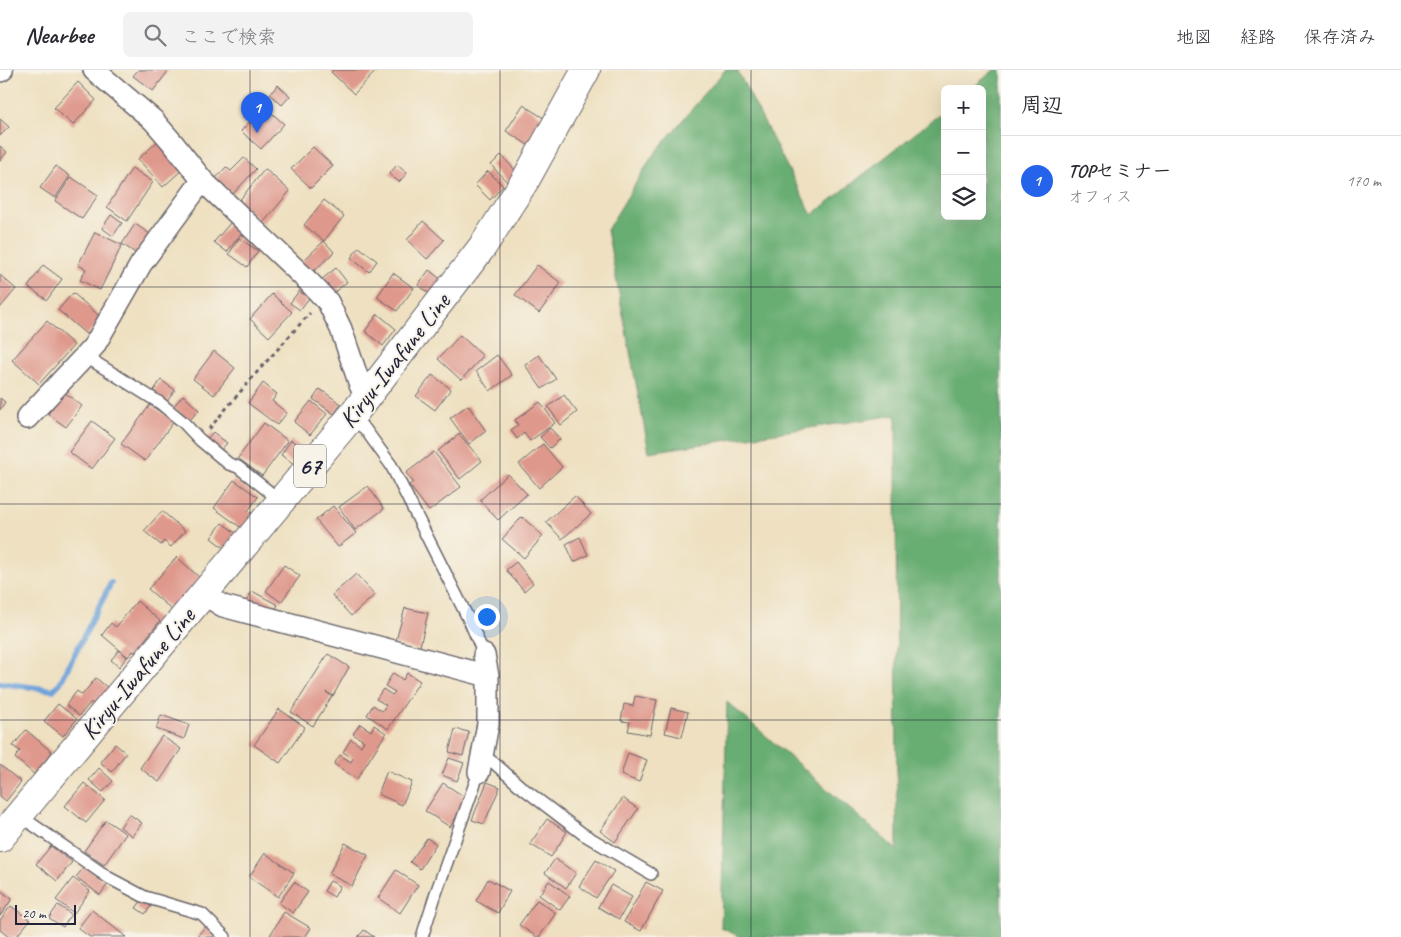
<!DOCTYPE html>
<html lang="ja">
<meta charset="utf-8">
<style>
:root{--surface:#fff;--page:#f2f2f3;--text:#2b2b33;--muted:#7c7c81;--line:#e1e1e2;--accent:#2563eb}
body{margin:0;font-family:Caveat,"Klee One",sans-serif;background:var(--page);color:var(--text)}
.controls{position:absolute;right:15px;top:15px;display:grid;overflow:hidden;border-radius:8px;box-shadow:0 5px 20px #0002}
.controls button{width:45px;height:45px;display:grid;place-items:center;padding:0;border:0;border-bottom:1px solid var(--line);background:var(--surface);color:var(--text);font:25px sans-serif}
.scale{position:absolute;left:15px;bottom:12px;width:61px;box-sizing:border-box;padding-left:5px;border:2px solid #22223b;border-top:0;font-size:14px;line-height:18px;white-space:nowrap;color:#22223b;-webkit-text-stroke:4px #f7f3e8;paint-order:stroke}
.you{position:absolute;left:486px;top:546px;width:18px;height:18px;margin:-12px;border:4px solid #fff;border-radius:50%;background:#1a73e8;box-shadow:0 0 0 8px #1a73e833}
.badge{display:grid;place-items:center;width:32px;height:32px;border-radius:50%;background:var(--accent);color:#fff;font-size:16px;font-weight:700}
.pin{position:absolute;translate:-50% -41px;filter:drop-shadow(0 1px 2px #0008)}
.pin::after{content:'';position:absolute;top:26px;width:18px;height:15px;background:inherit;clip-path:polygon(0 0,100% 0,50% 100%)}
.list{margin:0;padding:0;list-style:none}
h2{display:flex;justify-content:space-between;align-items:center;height:65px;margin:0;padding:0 20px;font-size:21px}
h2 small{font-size:16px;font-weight:400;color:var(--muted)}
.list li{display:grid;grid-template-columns:32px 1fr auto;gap:15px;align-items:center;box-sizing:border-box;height:90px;padding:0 20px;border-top:1px solid var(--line)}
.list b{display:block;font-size:19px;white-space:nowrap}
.list p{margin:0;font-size:16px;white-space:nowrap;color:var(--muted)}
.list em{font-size:16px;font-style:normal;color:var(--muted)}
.icon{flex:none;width:28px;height:28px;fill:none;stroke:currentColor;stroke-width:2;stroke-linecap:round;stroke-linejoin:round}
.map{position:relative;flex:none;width:1001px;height:867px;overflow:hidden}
header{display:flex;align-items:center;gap:30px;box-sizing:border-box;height:70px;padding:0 25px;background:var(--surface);border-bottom:1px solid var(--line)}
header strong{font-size:24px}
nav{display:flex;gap:28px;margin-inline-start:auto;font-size:18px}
.search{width:350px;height:45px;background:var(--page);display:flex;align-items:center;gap:12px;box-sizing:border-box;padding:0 18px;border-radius:8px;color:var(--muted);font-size:19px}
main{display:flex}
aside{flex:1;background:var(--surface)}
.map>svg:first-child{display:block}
.forest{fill:#68ad72;stroke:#456856}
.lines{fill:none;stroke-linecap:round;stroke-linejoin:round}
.stream{stroke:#6da2da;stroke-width:6}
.building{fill:#df988c}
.lane-casing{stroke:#69646a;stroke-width:14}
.street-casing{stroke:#69646a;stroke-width:24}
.primary-casing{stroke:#69646a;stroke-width:30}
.path{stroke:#69646a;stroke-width:3;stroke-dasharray:4 4;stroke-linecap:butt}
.lane{stroke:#fff;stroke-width:11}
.street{stroke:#fff;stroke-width:21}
.primary{stroke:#fff;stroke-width:28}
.grid{fill:none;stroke:#22223b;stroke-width:1;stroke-opacity:0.55}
.labels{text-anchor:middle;stroke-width:4;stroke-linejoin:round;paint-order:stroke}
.shield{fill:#f7f3e8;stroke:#62616f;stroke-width:1}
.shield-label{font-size:24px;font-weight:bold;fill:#22223b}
.street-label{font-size:25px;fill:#22223b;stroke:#f7f3e8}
</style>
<header>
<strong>Nearbee</strong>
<div class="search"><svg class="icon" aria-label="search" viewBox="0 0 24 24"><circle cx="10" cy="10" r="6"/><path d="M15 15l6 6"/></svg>ここで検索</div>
<nav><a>地図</a><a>経路</a><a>保存済み</a></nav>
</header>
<main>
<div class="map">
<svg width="1001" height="867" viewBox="0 0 1001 867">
<rect width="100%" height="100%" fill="#f7f3e8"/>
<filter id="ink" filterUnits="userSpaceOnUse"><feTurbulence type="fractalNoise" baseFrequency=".02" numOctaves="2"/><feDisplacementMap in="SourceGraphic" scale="10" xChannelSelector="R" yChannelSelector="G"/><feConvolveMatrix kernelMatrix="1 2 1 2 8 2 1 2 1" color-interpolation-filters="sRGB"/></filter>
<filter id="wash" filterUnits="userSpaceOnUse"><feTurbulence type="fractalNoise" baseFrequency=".0096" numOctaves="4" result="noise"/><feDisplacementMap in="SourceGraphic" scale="20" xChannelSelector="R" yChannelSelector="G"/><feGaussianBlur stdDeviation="1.12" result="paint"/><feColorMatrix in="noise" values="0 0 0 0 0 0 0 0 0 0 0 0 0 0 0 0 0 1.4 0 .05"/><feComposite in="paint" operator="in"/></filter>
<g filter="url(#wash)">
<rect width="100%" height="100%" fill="#eee0c0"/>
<path class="forest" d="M725 0H737L812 145 945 40V146H982V19H971L994 0H1001V867H741L721 858 727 632 897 780 896 345 649 382 607 160 653 85Z"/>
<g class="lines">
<path class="stream" d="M0 613 53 620 60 613 111 513"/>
</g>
<g id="blocks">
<path class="building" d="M138 0H169L153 21 133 6Z
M333 0H377L354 24 331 2Z
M78 12 96 30 73 55 54 38Z
M278 15 290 26 282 35 270 24Z
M523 35 550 52 533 78 506 61Z
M264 36 284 54 261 79 241 61Z
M0 49 9 57 0 66Z
M158 71 183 99 163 117 138 89Z
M0 76 7 82 0 91Z
M313 77 333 96 311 118 291 99Z
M501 85 517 102 507 112 491 95Z
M244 88 256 99 233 124 216 108 226 97 231 101Z
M397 95 407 103 399 112 389 104Z
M56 96 70 106 55 128 40 118Z
M132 98 153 112 127 151 107 137Z
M265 99 290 121 263 153 238 132Z
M488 101 503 116 490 130 475 115Z
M71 107 98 125 82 149 55 131Z
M324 130 344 146 324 171 304 155Z
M111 145 122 153 113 166 102 158Z
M423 151 444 170 427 189 407 170Z
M231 152 243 161 227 182 214 172Z
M135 154 150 164 137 184 122 174Z
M95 162 122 175 100 220 80 210 86 199 78 195Z
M239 168 258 181 247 197 229 184Z
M324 171 334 182 312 203 302 192Z
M359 177 377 191 369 202 351 188Z
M43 195 62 209 47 230 28 217Z
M537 195 561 213 539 243 515 225Z
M336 198 347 212 332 224 321 210Z
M429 200 443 211 431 225 418 215Z
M393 203 414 218 397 241 377 227Z
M0 205 16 219 0 238Z
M299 221 309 228 300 240 290 233Z
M73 223 102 248 87 265 58 240Z
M272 224 292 242 269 267 250 249Z
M378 244 396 259 383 276 365 261Z
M47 251 74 275 39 314 12 290Z
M460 265 483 286 461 310 438 289Z
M214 281 235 298 214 325 193 309Z
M497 285 512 305 490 321 476 301Z
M539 285 556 309 542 319 525 295Z
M432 305 451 319 435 340 416 326Z
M161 310 175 320 166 333 152 323Z
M263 313 277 324 272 331 287 343 277 355 248 333Z
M320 319 341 334 334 344 313 329Z
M64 322 82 336 66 357 48 344Z
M183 325 199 340 189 351 173 337Z
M564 325 577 342 561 355 548 337Z
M0 328 5 332 0 340Z
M311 331 327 344 310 365 294 352Z
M540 332 555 353 530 371 524 363 517 369 511 360 518 355 515 350Z
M150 335 174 351 145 391 121 374Z
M468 335 486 361 469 374 450 348Z
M92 351 115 368 92 399 69 382Z
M264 353 288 371 262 406 238 388Z
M550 358 560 369 550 378 540 367Z
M213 362 227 373 220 381 206 370Z
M459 364 482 391 460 409 438 381Z
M291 370 307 381 297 396 281 385Z
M543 374 562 397 539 418 519 394Z
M434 382 461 417 429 441 409 415 413 412 406 403Z
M508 404 527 424 498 450 480 430Z
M234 410 258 427 248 441 253 444 243 459 214 438Z
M368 416 384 439 355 460 339 437Z
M575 426 591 444 562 469 546 452Z
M333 436 356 463 338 477 316 450Z
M162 441 185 461 171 477 164 471 161 475 144 461Z
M522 447 543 466 524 488 502 469Z
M222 453 236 463 224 478 211 468Z
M580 467 588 485 574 492 566 474Z
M177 487 200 508 172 540 148 519Z
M516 492 533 513 524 521 506 500Z
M284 495 300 506 281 532 266 521Z
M356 504 375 525 351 546 332 525Z
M252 521 278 535 271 547 243 537Z
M137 531 160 551 135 582 133 581 128 587 102 565 111 553 116 557Z
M405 538 428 543 419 580 395 574Z
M119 580 127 587 119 597 111 590Z
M328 584 349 597 333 626 326 622 332 626 313 656 291 642Z
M393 603 403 610 407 603 420 611 388 659 367 645 373 635 382 641 386 635 376 629 383 619 392 625 395 622 385 616Z
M96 608 109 619 95 636 91 632 79 646 66 635 77 621 82 625Z
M635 626 657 630 650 665 628 661 630 652 621 651 624 634 633 636Z
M58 634 77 649 63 666 44 651Z
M671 638 688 642 682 667 665 663Z
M279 639 305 657 280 693 254 675Z
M161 645 189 655 184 669 156 659Z
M360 654 371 661 374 655 386 663 357 709 334 694 340 685 351 692 353 688 343 682 351 669 361 676 364 671 353 664Z
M455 659 469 662 463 686 449 682Z
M26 660 52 682 34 704 15 688 20 681 13 676Z
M162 666 181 679 159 712 140 698Z
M115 674 126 683 112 702 100 692Z
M628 683 647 690 639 712 621 705Z
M449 688 464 693 457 711 442 705Z
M0 695 21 712 6 731 0 726Z
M99 698 113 711 103 722 89 710Z
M387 701 412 712 402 735 378 724Z
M487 712 500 717 484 754 472 750Z
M84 713 105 730 86 753 65 736Z
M443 713 468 729 450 757 425 741Z
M623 728 638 739 615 772 600 761Z
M129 744 142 753 132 766 120 757Z
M547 749 567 762 551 787 530 774Z
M106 750 126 764 104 795 84 781Z
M427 768 436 774 420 799 410 792Z
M345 773 368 785 352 816 329 804Z
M51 776 72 792 57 811 36 794Z
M265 783 294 803 278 827 249 807Z
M555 789 576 803 566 818 545 803Z
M596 790 614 801 596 828 579 816Z
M85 796 108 814 100 825 76 807Z
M396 800 418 815 400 843 378 828Z
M73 808 90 821 74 843 56 830Z
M488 809 510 821 498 843 476 831Z
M330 811 340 816 334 827 324 821Z
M549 811 570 826 560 840 539 825Z
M294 812 308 822 293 843 279 833Z
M646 812 663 821 641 861 624 852Z
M611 815 632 827 619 849 598 837Z
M0 820 12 829 0 846Z
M142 830 151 836 145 844 136 838Z
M537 830 556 843 539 867H537L519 855Z
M58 835 71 844 63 857 49 848Z
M11 836 30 850 16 867H9L0 860V850Z
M92 840 126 867H90L78 858Z
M284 842 311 858 305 867H269Z
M208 854 217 862 213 867H196Z
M364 860 374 867H358Z"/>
</g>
</g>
<g filter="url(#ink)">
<use href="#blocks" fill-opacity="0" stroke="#69646a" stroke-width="1"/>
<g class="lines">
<defs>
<path id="lane" d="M85 286 160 333 183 352 200 370 229 394 238 397 281 431
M351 347 365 359 391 395 471 554 484 585
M482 685 494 693 520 716 583 764 651 804
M19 745 109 808 145 827 202 844 225 867
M422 867 436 823 479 702"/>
<path id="street" d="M94 0 153 50 172 72 203 111 309 212 328 232 341 259 360 315 367 326
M0 1 2 0
M27 348 85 286 94 276 141 194 196 119 203 111
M203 524 223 536 488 606
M479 702 488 654V606L484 585"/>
<path id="primary" d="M0 768 351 347 483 176 526 109 586 0"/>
</defs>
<use href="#lane" class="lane-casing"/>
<use href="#street" class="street-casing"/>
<use href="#primary" class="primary-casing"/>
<path class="path" d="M209 359 251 309 310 243"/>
<use href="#lane" class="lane"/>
<use href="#street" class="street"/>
<use href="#primary" class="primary"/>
</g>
</g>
<path class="grid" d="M250 0V867M500 0V867M751 0V867M0 217H1001M0 434H1001M0 650H1001"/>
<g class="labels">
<rect class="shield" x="294" y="374.5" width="32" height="43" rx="4"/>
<g class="shield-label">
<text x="310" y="404">67</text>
</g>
<g class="street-label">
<text transform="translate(394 290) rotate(-52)" y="9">Kiryu-Iwafune Line</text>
<text transform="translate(137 603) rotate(-50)" y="9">Kiryu-Iwafune Line</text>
</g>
</g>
</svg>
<div class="controls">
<button>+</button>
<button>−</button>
<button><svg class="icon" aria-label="layers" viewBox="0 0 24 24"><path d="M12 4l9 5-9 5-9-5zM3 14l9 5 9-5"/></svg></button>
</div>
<div class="scale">20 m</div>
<div class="you"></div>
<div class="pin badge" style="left:257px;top:63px">1</div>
</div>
<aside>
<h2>周辺<small></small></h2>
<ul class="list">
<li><span class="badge">1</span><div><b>TOPセミナー</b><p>オフィス</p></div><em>170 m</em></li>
</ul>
</aside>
</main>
